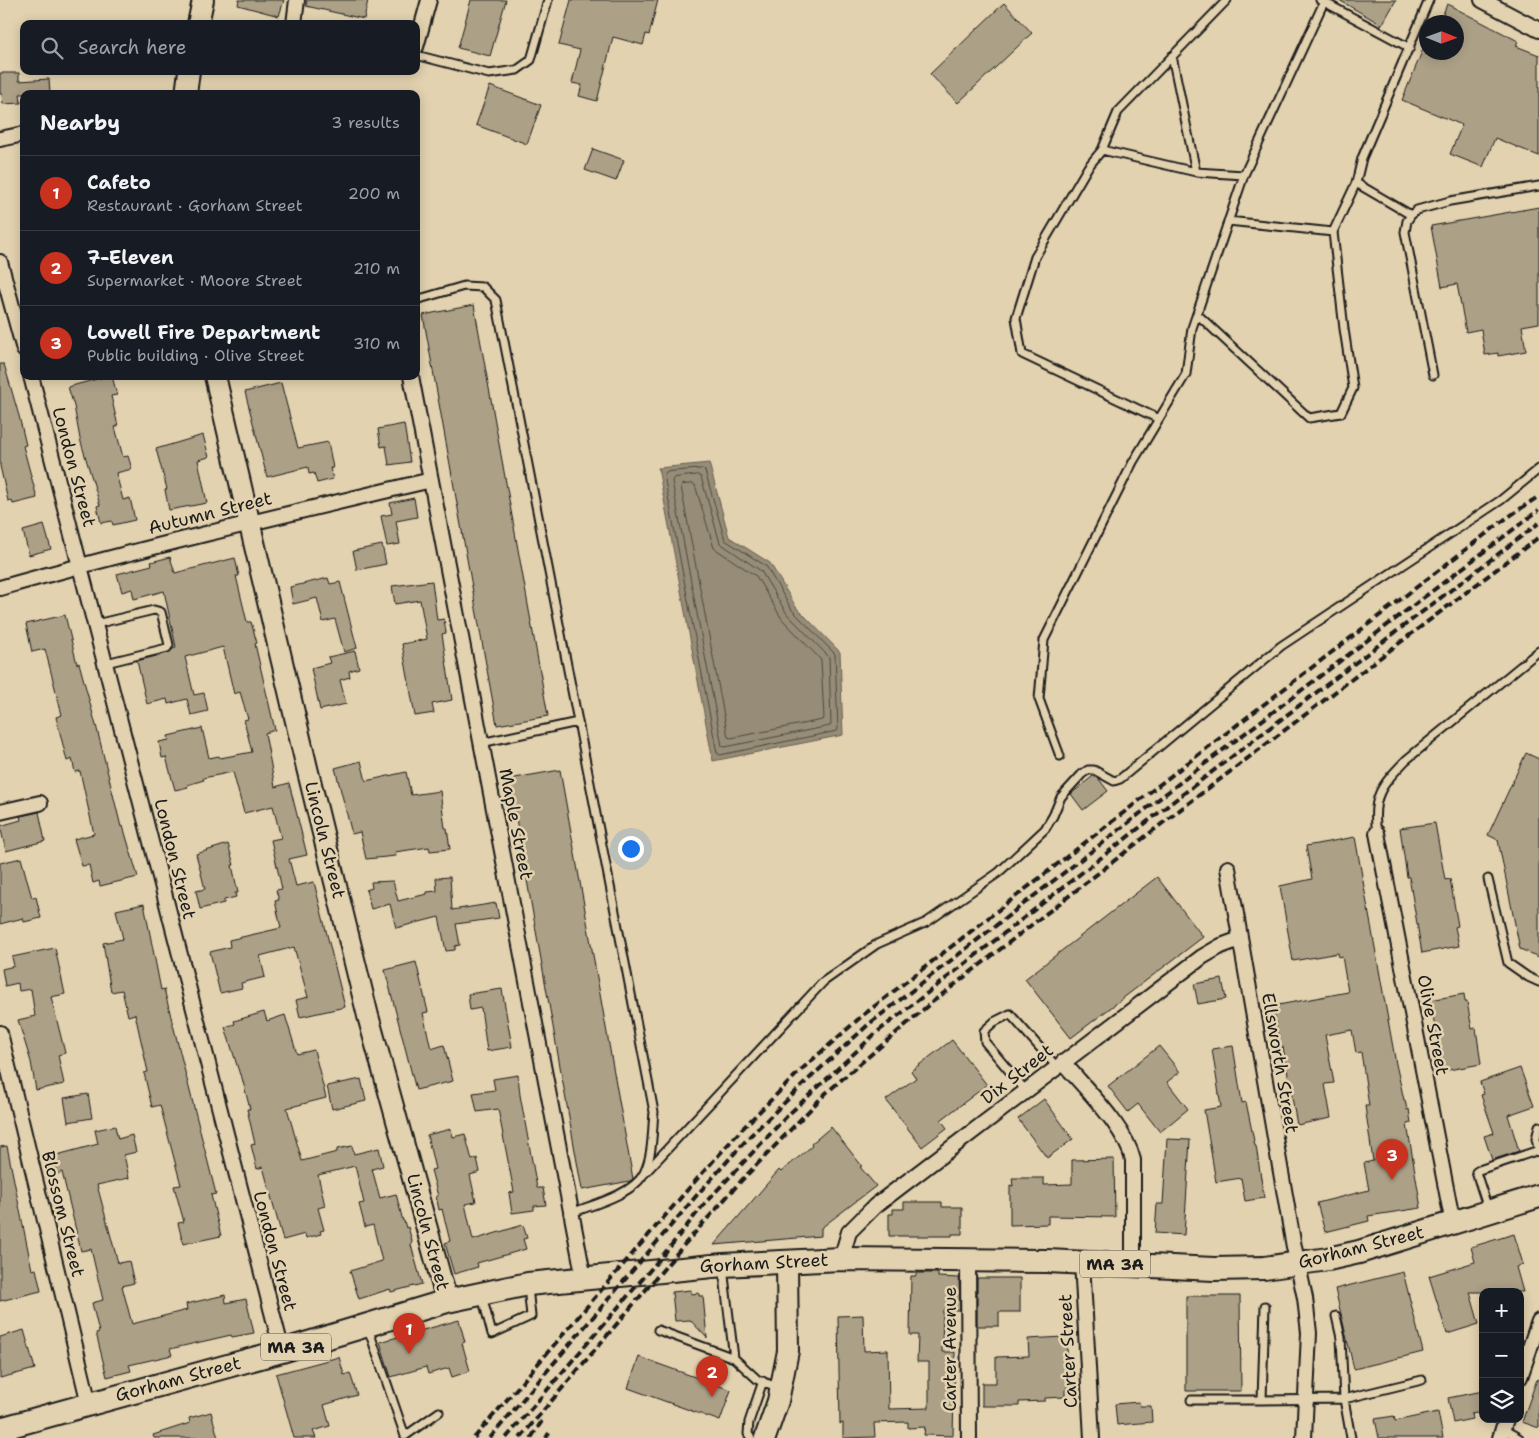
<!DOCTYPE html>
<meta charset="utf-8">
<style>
:root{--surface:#171b24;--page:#242831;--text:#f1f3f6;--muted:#9ea1a6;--line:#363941;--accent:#c8321e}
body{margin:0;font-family:"Shantell Sans",sans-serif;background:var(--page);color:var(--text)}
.controls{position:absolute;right:15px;bottom:15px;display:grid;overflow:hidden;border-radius:10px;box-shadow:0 2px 12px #0003}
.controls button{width:45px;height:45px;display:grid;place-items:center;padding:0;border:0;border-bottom:1px solid var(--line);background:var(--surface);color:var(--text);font:25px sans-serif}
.compass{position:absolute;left:1419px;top:15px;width:45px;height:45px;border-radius:50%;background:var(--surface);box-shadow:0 2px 12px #0003;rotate:91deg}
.you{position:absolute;left:630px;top:848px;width:18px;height:18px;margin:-12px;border:4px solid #fff;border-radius:50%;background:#1a73e8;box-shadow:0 0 0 8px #1a73e833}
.badge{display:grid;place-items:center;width:32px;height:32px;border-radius:50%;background:var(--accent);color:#fff;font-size:16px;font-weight:700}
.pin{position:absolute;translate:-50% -41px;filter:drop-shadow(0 1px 2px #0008)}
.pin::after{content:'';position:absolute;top:26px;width:18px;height:15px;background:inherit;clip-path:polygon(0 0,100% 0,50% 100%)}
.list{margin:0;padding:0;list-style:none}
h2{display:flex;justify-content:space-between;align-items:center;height:65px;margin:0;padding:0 20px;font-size:21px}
h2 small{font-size:16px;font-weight:400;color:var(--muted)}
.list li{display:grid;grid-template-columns:32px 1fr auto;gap:15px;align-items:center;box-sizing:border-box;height:75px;padding:0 20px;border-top:1px solid var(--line)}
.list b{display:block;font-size:19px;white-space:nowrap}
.list p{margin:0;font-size:16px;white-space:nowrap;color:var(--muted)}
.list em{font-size:16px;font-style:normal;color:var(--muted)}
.icon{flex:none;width:28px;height:28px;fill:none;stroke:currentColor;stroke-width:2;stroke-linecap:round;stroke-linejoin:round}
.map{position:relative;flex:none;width:1539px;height:1438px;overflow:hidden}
.search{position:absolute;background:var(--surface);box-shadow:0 2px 12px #0003;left:20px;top:20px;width:400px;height:55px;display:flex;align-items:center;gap:12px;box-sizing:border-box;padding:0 18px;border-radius:10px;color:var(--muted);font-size:19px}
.panel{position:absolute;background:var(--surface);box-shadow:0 2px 12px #0003;left:20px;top:90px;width:400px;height:290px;border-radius:10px}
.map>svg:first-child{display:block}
.water{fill:#968c77;stroke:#655f53}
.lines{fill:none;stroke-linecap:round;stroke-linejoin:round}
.shore{stroke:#4d4940;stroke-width:1}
.building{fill:#aca087;stroke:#1c1c1c}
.lane-casing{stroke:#1c1c1c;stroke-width:11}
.street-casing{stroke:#1c1c1c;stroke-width:18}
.secondary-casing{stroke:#1c1c1c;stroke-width:24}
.primary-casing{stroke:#1c1c1c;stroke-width:26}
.lane{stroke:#e3d2af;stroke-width:7}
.street{stroke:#e3d2af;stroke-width:14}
.secondary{stroke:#e3d2af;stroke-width:20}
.primary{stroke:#e3d2af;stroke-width:22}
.rail{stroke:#1c1c1c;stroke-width:4;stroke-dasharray:8 4;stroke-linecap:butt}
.labels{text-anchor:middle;stroke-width:5;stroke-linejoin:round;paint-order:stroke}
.shield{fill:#e3d2af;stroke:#585348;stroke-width:1}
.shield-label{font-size:16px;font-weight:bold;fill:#1c1c1c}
.street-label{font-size:18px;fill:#1c1c1c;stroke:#e3d2af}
</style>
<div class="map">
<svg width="1539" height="1438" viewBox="0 0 1539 1438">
<rect width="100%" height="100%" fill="#e3d2af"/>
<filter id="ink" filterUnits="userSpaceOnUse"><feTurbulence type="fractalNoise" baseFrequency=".02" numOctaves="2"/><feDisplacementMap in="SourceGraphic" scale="10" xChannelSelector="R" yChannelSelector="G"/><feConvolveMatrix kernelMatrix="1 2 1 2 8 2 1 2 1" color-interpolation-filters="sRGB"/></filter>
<g filter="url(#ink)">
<path class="water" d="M709 463 729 537 770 563 796 607 840 652 843 735 713 761 658 468Z"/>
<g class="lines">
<path class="shore" d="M703 469 705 471 725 540 766 566 792 610 835 654 838 729 837 731 720 755 717 753 664 475 666 472Z
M698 475 701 477 720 543 761 571 787 614 829 657 831 724 830 726 725 747 722 746 672 481 674 478Z
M693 484 695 485 714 548 756 576 782 619 821 660 824 718 822 720 731 738 728 737 681 487 682 485Z"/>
</g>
<path class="building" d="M239 0H284L279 16 238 5Z
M307 0H368L364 19 306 6Z
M471 0H506L490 56 458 48Z
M571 0H658L649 35 646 34 643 45 613 37 597 101 579 96 582 85 572 83 580 50 559 45Z
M1339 0H1396L1382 25Z
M1004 3 1032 33 958 103 930 74Z
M1447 4 1518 41 1516 46 1539 55V156L1495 138 1483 167 1450 154 1462 125 1402 100 1426 42V55L1427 52H1456V22H1440Z
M0 73H19V81L49 79 50 94H20L21 103 3 104 2 94H0Z
M490 86 541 105 527 144 476 125Z
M593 149 624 160 616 181 585 170Z
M1539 207V323L1522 326 1526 351 1498 356V353L1485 355 1481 329 1466 332 1457 284 1442 287 1431 226Z
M474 305 548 716 497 725 423 315Z
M0 364H4L19 416 26 445 23 446 37 498 13 504 12 500 8 501 0 466Z
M108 376H112L117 395 111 396 118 426 115 427 123 457 128 456 132 469 116 473 123 500 130 498 135 520 113 525 112 521 101 523 97 506 100 505 80 439 74 406 68 387Z
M281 383 298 448 328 442 333 468H330L333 479 317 483 314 473 309 474 308 467 267 477 245 392Z
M404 424 410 462 389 465 386 446 381 447 378 429Z
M203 435 209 457 198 460 207 503 169 510 165 490 167 489 156 449Z
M414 498 417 517 396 521 400 544 387 546 381 516 392 514 390 503Z
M44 525 51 549 29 555 23 531Z
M382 545 386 564 357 570 353 551Z
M170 557 175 573 235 558 239 576H236L247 622H251L257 643 255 644 275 730 265 733 275 787 289 783 307 855 289 859 296 886 314 882 345 1007 300 1017 296 1000 308 997 294 947 260 956 265 977 241 983 242 988 220 993 210 952 230 947 229 940 281 928 275 901 279 900 276 890 282 889 271 840 281 838 273 806 244 813 233 772 203 778 204 780 187 785 188 787 175 790 166 757 162 758 159 742 169 740 168 736 202 728 209 758 219 756 220 758 252 752 244 720 248 719 240 692 234 694 223 647 185 657 194 695 204 693 208 711 191 715 187 699 168 704 167 699 147 704 137 661 168 653 176 647 164 591 134 599 132 589 122 592 117 574 152 565 151 562Z
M328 578 330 584 340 582 357 648 344 652 335 619 323 622 317 598 293 604 290 587Z
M432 581 437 620 444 619 446 633 442 634 452 700 432 704 434 713 415 716 402 644 427 639 420 600 395 604 392 586Z
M65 615 77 664 79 663 97 729 121 827 123 826 138 877 100 886 99 881 93 883 89 865 82 866 74 839 94 834 80 771 75 772 72 759 67 761 56 717 62 715 45 649 32 652 26 624Z
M355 651 359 668 349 671 350 677 340 680 346 704 320 710 311 668 330 663 328 657Z
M1526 753 1539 759V957L1520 949 1498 840 1488 835Z
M361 761 366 781 406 772 411 795 440 791 445 828H447L450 849 430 851 429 847 395 852 396 856 366 859 360 832 352 834 335 768Z
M560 770 633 1179 630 1181 582 1190 509 779Z
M1093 776 1098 778 1108 791 1083 810 1071 794Z
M39 812 45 841 6 851 0 826 21 820 20 816Z
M1435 823 1445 880 1450 879 1458 926 1455 927 1459 946 1422 953 1409 877H1407L1400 828Z
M1355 837 1396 1064 1404 1100H1405L1407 1110 1409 1109 1411 1123 1407 1124 1421 1208 1368 1216 1369 1221 1325 1232 1317 1203 1369 1190 1364 1163 1373 1161 1365 1106H1369L1361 1052 1356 1053 1352 1030 1325 1035 1334 1083 1325 1084 1331 1118 1297 1125 1283 1047 1280 1048 1273 1006 1348 992 1342 956 1339 957 1338 953 1293 961 1280 886 1312 879 1306 846Z
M228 844 234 865H232L238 893H235L236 897 224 900V903L200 909 196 891 205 889 196 854Z
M21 858 32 898 36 897 41 918 24 922 23 918 0 924V863Z
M450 877 452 910 496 903 499 918 456 924 460 945 455 946V950L446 951 439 917 396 928 390 904 371 909 366 890 372 888 371 882 393 881 398 901 427 894V892L437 891 436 878Z
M1157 877 1203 937 1071 1038 1025 979Z
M144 904 161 990 164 989 216 1194 211 1195 221 1236 183 1244 178 1223 184 1222 174 1186 181 1185 160 1105 152 1107 144 1073 148 1072 135 1014 128 1016 122 990 111 992 103 943 123 939 116 910Z
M55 948 65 994 51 997 65 1053 58 1055 64 1084 36 1090 31 1062 18 1020 35 1016 31 989 19 991 18 983 5 986 2 969 14 966 12 957Z
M416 962 428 1012 423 1013 431 1049 444 1045 453 1081 416 1090 385 970Z
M1222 979 1226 999 1198 1004 1194 984Z
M502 989 512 1047 487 1051 481 1008 470 1010 468 994Z
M1464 994 1465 1002H1467L1472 1029 1476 1028 1481 1064 1443 1071 1430 1000Z
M264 1012 267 1021 285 1015 297 1054 314 1050 326 1098 287 1108 302 1161 337 1152V1149L352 1146 354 1154 379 1148 383 1166 372 1169 380 1198 396 1194 403 1221H404L406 1228 408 1227 412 1241 411 1245 422 1284 391 1292 390 1289 359 1299 350 1271 382 1261 373 1225 365 1227 359 1204 364 1203 355 1166 318 1175 325 1206 318 1208 324 1230 320 1231 321 1234 306 1238 305 1234 283 1240 263 1167 257 1169 251 1145 255 1144 247 1109H250L241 1074 240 1075 225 1027 235 1024 234 1021Z
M952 1040 987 1085 941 1120 947 1128 922 1147 886 1100 916 1078 911 1071Z
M1159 1046 1180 1072 1167 1082 1188 1109 1160 1132 1138 1104 1128 1112 1108 1086Z
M1233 1046 1242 1103 1246 1102 1255 1146H1256L1264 1198 1245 1201 1241 1178 1216 1182 1204 1110 1221 1107 1212 1049Z
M1520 1068 1534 1106 1508 1115 1519 1151 1492 1160 1484 1136 1494 1133 1481 1095 1484 1094 1480 1082Z
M518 1075 520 1095 537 1188H543L546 1205 534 1206V1210L512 1213 509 1193 514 1192 498 1109 477 1112 473 1093 495 1090 493 1079Z
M361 1079 366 1101 332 1109 327 1086Z
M88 1094 92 1118 68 1122 64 1098Z
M1044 1099 1073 1139 1047 1158 1018 1119Z
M115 1126 118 1139 132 1135 136 1152 124 1155 129 1178 97 1185 118 1263 129 1261 134 1283 122 1286 132 1324 187 1310 186 1304 225 1295 226 1303 246 1299 254 1333 232 1337 231 1335 170 1349 172 1355 129 1365 131 1371 107 1377 96 1333 99 1332 92 1303 103 1300 91 1249 81 1251 62 1172 57 1174 53 1156 98 1144 95 1130Z
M831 1127 862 1166 860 1167 876 1186 821 1228V1236L714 1245 779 1170 781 1172 812 1146 811 1144Z
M451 1129 453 1137 465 1134 472 1160 477 1158 480 1172 470 1175 476 1202 465 1204 473 1240 523 1225 527 1238 523 1239 526 1249 477 1263 478 1267 454 1274 445 1243 450 1241 442 1209 439 1210 436 1196H438L431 1170 435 1169 427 1135Z
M1167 1139 1190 1140 1184 1235 1155 1233 1157 1204H1163Z
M7 1146 32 1270 36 1269 41 1291 0 1301V1147Z
M1114 1159 1115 1217 1048 1216V1224L1010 1225V1185L1013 1186 1012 1178H1044V1185L1072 1184V1160Z
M904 1202H942V1207H962V1234H952V1236H889V1214H893V1209H904Z
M1514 1234 1523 1264 1516 1267 1523 1292H1470L1479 1324 1447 1334 1429 1276 1475 1262 1471 1247Z
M1403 1272 1423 1352 1354 1369 1335 1289Z
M916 1273H938V1277L959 1278 960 1310H943L942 1352H955L953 1436 924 1435 925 1427 908 1428V1422L874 1423 875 1437 843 1438V1423L840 1424 838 1316 863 1315 864 1351 888 1350 889 1409 929 1408V1362H917L918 1335H910L911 1276H916Z
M977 1278H1020V1312H999V1326H977Z
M691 1290V1294L699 1293V1296H703L707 1338 690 1320 675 1321 672 1292Z
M1186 1296H1240L1241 1391H1186Z
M459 1320 465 1342 462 1343 470 1371 452 1377 449 1368 428 1374 426 1367 391 1377 380 1342Z
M24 1330 35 1369 0 1378V1337Z
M1063 1337 1064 1344H1067L1068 1390H1065V1397L1045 1398V1401L1019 1402V1406H982V1383H996V1357L1029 1356 1028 1339Z
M339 1357 344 1375 350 1373 357 1395 324 1405 330 1426 313 1431 316 1438H294L276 1374Z
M639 1357 731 1390 720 1421 628 1388Z
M1537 1379 1539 1380V1428L1522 1422Z
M1483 1391V1412L1471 1414 1472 1419 1453 1423 1448 1398Z
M1139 1402 1140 1406H1151L1152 1422 1117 1425 1115 1404Z
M211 1412 218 1438H154L153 1435 190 1423 189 1418Z
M1438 1412 1443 1438H1379L1375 1419 1394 1416 1395 1421Z"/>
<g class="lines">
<defs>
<path id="lane" d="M1227 0 1118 112 1102 150 1196 172 1244 175
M1325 0 1324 2 1410 48
M416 55 489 74 517 70 531 60 548 0
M1172 56 1196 172
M1102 150 1088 167 1035 257 1016 318 1022 354 1159 419
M1411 215 1356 183 1362 158 1429 0
M1228 221 1333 232
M416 300 464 286 483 287 496 300 654 1112C652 1132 653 1155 644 1173 634 1194 592 1205 571 1213
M1197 314 1309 418 1341 413 1353 388 1344 329 1333 232 1356 183
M1433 375 1405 232 1407 221 1411 215 1417 210 1450 201 1539 186
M96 624 154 610 161 612 169 645 167 648 106 663
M481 743 578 722
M1060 756 1039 699 1044 640 1133 462 1186 374 1192 328 1244 175 1324 2 1320 0
M1377 833C1371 796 1382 785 1406 760L1539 651
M1488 879 1508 963 1528 977 1539 982
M1026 1091 985 1042 984 1031 994 1022 1010 1014 1057 1067
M1539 1126 1536 1139 1539 1152
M644 1174 823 982 877 944 927 922 998 873 1045 829 1053 816 1061 797 1082 774 1088 770H1094L1114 781 1120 779 1281 646 1501 500 1539 469
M1488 1209 1476 1172 1479 1170 1539 1150
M723 1268 734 1358 758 1380 780 1388
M482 1296 492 1334 531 1316 528 1287
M1265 1306 1262 1400 1344 1399 1422 1380
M1336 1316 1341 1338 1344 1399 1351 1438
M368 1328 405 1436 439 1412
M658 1330 734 1358
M1191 1400H1262
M1503 1429 1519 1438
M751 1438 748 1434 749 1422 763 1381"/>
<path id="street" d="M1482 0 1539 30
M294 24 297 0
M416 47 429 0
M0 139 24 134
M0 262 24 350
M31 376C116 701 197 1027 282 1351
M411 376 584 1279
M0 588C142 548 287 514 431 480
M0 812 40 803
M1377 833 1453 1224
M1228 868 1294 1247 1305 1298 1309 1333 1304 1438
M0 1033 89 1404
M1063 1062C1085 1089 1125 1126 1133 1160V1265
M841 1259 849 1232 875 1206 1202 957 1221 946 1240 939
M968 1260 969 1438
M1082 1262 1092 1438
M1520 1377 1539 1321
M1500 1438 1506 1419"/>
<path id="secondary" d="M198 24 203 0
M186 94 189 71
M215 376 307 768 368 1016 447 1301
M765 1438 778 1401 788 1351 787 1263"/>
<path id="primary" d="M0 1429 282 1351 447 1301 528 1284 723 1265 841 1259 1047 1261 1214 1269 1264 1268 1328 1259 1359 1252 1539 1196"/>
</defs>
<use href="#lane" class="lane-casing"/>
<use href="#street" class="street-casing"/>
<use href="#secondary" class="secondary-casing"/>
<use href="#primary" class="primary-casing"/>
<use href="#lane" class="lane"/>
<use href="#street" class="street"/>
<use href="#secondary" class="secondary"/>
<use href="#primary" class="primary"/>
<path class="rail" d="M474 1438 689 1188 742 1129 802 1069 862 1016 1181 768 1504 520 1539 496
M490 1438 697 1195 750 1136 810 1078 869 1024 1182 781 1539 510
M506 1438 669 1248 705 1203 788 1115 876 1033 1179 797 1539 523
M520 1438 683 1246 741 1181 826 1093 931 1003 1177 812 1539 537
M531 1438 542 1421
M546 1438 549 1433"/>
</g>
</g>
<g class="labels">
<g class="shield">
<rect x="1080" y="1250.5" width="70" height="27" rx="4"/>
<rect x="261" y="1333.5" width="70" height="27" rx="4"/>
</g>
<g class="shield-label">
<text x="1115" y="1270">MA 3A</text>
<text x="296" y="1353">MA 3A</text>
</g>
<g class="street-label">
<text transform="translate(74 467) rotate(75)" y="6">London Street</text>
<text transform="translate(210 513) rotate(-14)" y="6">Autumn Street</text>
<text transform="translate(516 824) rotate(79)" y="6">Maple Street</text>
<text transform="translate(325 840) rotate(76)" y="6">Lincoln Street</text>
<text transform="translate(175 859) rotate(76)" y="6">London Street</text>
<text transform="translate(1433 1025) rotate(79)" y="6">Olive Street</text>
<text transform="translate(1280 1063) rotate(80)" y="6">Ellsworth Street</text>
<text transform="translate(1017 1074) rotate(-38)" y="6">Dix Street</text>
<text transform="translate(63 1214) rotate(76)" y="6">Blossom Street</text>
<text transform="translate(428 1232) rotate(75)" y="6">Lincoln Street</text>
<text transform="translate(1361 1247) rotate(-14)" y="6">Gorham Street</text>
<text transform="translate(275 1251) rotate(75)" y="6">London Street</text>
<text transform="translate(764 1263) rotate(-3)" y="6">Gorham Street</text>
<text transform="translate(950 1349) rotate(-90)" y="6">Carter Avenue</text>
<text transform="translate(1068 1351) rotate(-93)" y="6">Carter Street</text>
<text transform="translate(178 1379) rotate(-15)" y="6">Gorham Street</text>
</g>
</g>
</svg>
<div class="controls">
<button>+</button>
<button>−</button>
<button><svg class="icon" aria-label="layers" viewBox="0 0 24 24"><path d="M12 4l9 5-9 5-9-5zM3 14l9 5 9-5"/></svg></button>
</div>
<svg class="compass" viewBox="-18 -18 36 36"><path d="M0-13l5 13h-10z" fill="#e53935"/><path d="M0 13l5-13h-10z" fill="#9ea1a6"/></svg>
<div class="you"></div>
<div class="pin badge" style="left:409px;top:1354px">1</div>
<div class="pin badge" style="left:712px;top:1397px">2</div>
<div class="pin badge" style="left:1392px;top:1180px">3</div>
<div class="search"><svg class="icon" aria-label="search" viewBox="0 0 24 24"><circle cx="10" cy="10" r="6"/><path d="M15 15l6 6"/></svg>Search here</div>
<section class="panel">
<h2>Nearby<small>3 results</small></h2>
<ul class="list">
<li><span class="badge">1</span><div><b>Cafeto</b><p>Restaurant · Gorham Street</p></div><em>200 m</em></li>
<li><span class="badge">2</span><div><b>7-Eleven</b><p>Supermarket · Moore Street</p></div><em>210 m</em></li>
<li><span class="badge">3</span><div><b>Lowell Fire Department</b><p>Public building · Olive Street</p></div><em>310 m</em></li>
</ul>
</section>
</div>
